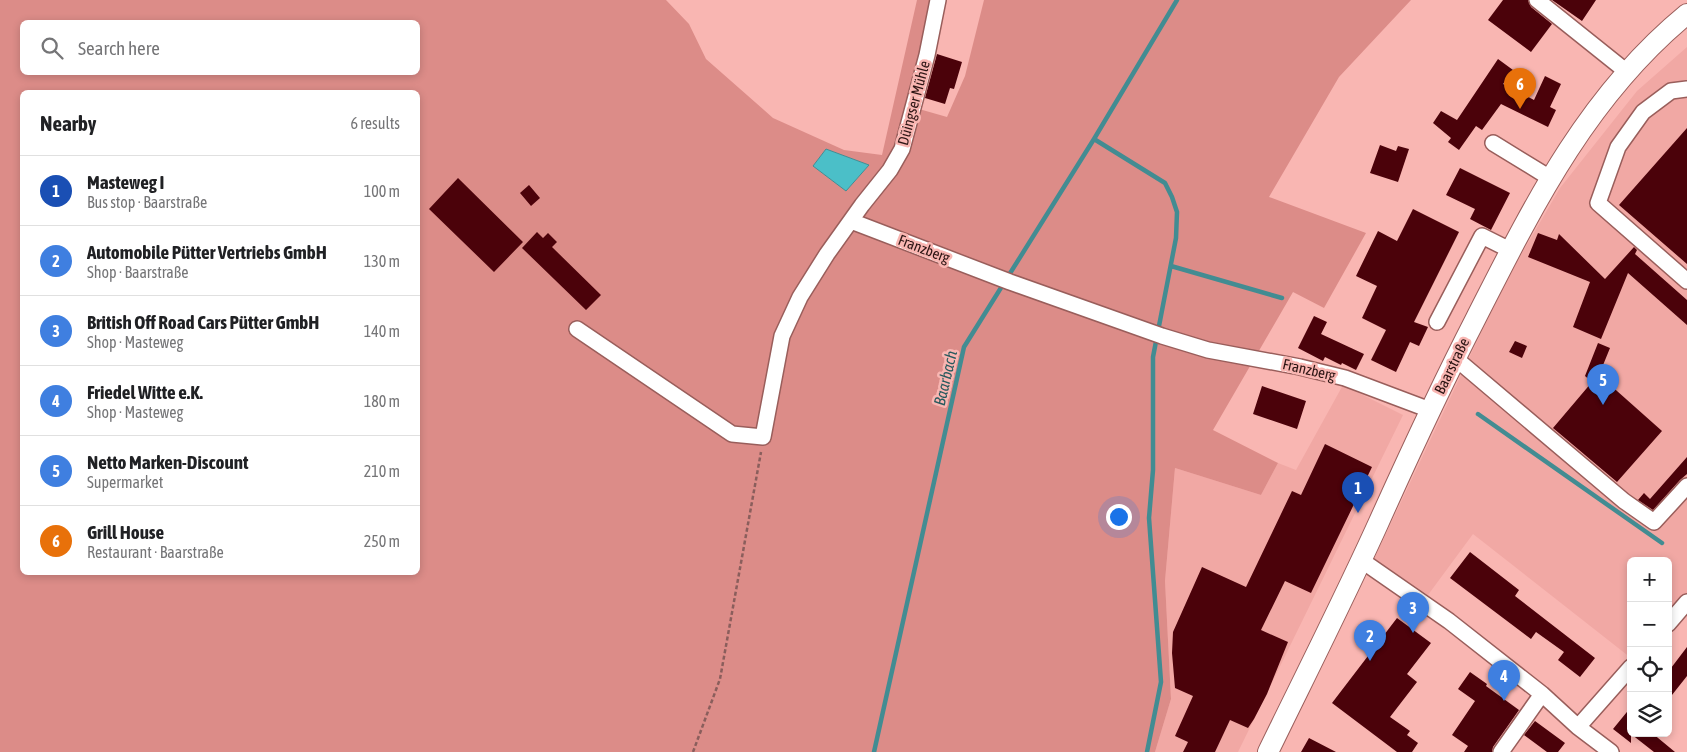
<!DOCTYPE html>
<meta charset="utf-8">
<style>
:root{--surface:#fff;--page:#f6f6f6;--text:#202124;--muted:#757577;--line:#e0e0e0;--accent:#7c3aed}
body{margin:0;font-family:"Asap Condensed",sans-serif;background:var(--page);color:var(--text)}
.controls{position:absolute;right:15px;bottom:15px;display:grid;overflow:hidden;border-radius:8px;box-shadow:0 2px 8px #0003}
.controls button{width:45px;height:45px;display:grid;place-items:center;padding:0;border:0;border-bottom:1px solid var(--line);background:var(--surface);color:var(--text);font:25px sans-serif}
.you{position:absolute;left:1118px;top:516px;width:18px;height:18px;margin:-12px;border:4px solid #fff;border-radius:50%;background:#1a73e8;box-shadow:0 0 0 8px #1a73e833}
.badge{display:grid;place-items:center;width:32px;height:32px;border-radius:50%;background:var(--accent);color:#fff;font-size:16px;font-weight:700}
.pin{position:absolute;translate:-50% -41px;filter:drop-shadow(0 1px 2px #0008)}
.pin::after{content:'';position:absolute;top:26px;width:18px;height:15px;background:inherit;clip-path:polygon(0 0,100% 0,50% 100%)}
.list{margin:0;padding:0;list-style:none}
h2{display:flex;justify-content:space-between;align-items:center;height:65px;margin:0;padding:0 20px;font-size:21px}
h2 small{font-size:16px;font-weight:400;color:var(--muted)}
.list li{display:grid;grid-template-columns:32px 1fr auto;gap:15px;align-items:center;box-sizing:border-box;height:70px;padding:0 20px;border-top:1px solid var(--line)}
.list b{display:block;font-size:19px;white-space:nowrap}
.list p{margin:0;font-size:16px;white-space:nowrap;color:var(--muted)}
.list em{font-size:16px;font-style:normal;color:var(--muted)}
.icon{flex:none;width:28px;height:28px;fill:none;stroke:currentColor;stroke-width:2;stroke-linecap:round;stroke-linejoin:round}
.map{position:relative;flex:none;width:1687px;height:752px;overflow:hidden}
.search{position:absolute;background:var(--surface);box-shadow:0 2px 8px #0003;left:20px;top:20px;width:400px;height:55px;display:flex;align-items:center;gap:12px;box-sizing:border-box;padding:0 18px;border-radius:8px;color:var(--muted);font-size:19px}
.panel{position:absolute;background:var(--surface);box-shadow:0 2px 8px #0003;left:20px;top:90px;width:400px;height:485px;border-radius:8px}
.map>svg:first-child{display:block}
.built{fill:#f1a8a4}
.green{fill:#dc8c88;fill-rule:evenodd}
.water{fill:#4bbfc8;stroke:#428c92}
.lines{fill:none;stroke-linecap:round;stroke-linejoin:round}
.stream{stroke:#428c92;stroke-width:4.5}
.building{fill:#4b020a}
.minor-casing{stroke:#995e5b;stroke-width:18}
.major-casing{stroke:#995e5b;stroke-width:22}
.path{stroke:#8a5e5c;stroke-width:2.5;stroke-dasharray:4 2.5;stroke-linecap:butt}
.minor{stroke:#fff;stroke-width:15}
.major{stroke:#fff;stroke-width:20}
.labels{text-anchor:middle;stroke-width:5;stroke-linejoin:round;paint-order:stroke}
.street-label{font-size:15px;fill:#2d1514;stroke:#f9b6b2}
.water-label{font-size:16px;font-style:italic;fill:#295a5e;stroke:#f9b6b2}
</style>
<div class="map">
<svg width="1687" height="752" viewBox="0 0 1687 752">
<rect width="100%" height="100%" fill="#f9b6b2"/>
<path class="built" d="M1687 47V594L1668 616V561H1631V658L1473 534 1428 595 1374 559 1504 284 1560 188 1637 91Z
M1343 385 1403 415 1238 752H1155L1171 699 1165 581 1175 468 1261 495 1278 463 1296 470Z"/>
<path class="green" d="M0 0H666L689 24 706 59 773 118 844 150 882 155 917 0H932L897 150 880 175 850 213 818 262 823 265 853 228 864 207 892 172 906 149 919 109 947 117 965 76 984 0H1411L1339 77 1269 197 1366 233 1324 308 1293 292 1213 430 1278 463 1261 495 1175 468 1165 581 1171 699 1155 752H0ZM22 22H418V72H22ZM22 92H418V572H22ZM826 149 869 165 846 191 813 166Z"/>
<path class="water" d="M826 149 869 165 846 191 813 166Z"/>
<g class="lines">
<path class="stream" d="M1094 139 1165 183 1172 197 1177 212 1176 238 1153 357V470L1149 518 1161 682 1147 752
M1171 266 1282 298
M1478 414 1662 543
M874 752 964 347 1094 139 1177 0"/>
</g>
<path class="building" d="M1503 0H1528L1531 7 1552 24 1531 52 1488 20Z
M1552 0H1596L1582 21Z
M937 54 962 62 954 89 950 88 945 104 925 98Z
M1498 59 1513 70 1503 84 1534 100 1545 76 1561 84 1550 107 1556 110 1548 127 1501 104 1482 130 1476 126 1459 150 1448 142 1451 138 1433 123 1441 111 1457 120Z
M1687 128V264L1619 205Z
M1380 145 1396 151 1398 146 1409 149 1398 182 1370 173Z
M1460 168 1510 193 1491 230 1470 219 1475 209 1446 195Z
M458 178 523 242 494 272 429 209Z
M529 185 540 198 531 206 520 193Z
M1413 209 1459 232 1414 322 1428 327 1419 346 1410 342 1396 372 1371 360 1386 330 1362 318 1377 286 1356 276 1378 231 1397 241Z
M537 232 543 238 548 233 557 242 552 247 601 295 586 310 522 248Z
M1538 233 1557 240 1559 234 1605 279 1634 247 1637 250 1635 254 1687 300V325L1628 273 1601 339 1573 327 1590 282 1528 257Z
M1314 316 1327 322 1321 334 1364 354 1356 370 1342 363 1341 365 1325 357 1323 361 1298 348Z
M1515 341 1527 346 1522 358 1509 352Z
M1598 343 1610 348 1599 375 1662 431 1617 482 1553 428 1592 382 1585 376Z
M1262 386 1306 401 1297 429 1253 414Z
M1325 444 1372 467 1311 593 1285 581 1261 630 1288 642 1267 694 1254 719 1248 728 1230 720 1215 752H1183L1188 742 1175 736 1193 696 1175 688 1172 653 1173 632 1202 567 1246 587 1292 491 1301 495Z
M1687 457V474L1680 480 1653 510 1638 500 1644 493 1650 499Z
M1470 552 1519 590 1515 596 1595 658 1580 677 1558 660 1564 652 1536 632 1531 639 1450 578Z
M1397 618 1431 643 1407 674 1417 682 1390 717 1410 731 1407 735 1418 743 1412 752H1397L1332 703Z
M1687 647V676L1668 700V672Z
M1470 672 1487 684 1486 686 1519 710 1493 747 1492 752H1464L1468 746 1452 735 1475 701 1458 689Z
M1631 707V733H1652L1675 752H1654L1631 734V743L1613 729Z
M1535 721 1565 743 1558 752H1547L1524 735Z
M1309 738 1336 752H1301Z"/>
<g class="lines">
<defs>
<path id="minor" d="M1537 0 1627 72
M1687 89 1671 91 1643 112 1618 147 1598 203 1687 281
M1493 143 1550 178
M851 221 1010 282 1162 336 1208 350 1300 367 1345 378 1430 410
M1437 322 1482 236 1510 250
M577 329 732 434 763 437 782 336 800 297 827 254 862 205 890 170 902 149 927 55 938 0
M1455 358 1624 501 1654 522 1687 486
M1361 560 1449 621 1542 694 1578 727 1611 752
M1668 624 1687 602
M1578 727 1631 667
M1501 752 1542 694"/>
<path id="major" d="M1268 752C1305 676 1343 601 1378 524 1409 455 1441 386 1476 318 1533 206 1587 96 1687 14"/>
</defs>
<use href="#minor" class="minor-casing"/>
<use href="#major" class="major-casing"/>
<path class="path" d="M693 752 720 679 761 452"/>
<use href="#minor" class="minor"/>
<use href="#major" class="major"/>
</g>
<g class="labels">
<g class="street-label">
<text transform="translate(914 103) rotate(-75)" y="5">Düingser Mühle</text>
<text transform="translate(924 249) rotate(21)" y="5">Franzberg</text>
<text transform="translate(1452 366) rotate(-64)" y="5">Baarstraße</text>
<text transform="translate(1309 370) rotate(13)" y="5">Franzberg</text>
</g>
<g class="water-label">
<text transform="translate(945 378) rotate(-77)" y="6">Baarbach</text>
</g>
</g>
</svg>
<div class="controls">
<button>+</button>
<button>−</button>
<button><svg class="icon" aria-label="locate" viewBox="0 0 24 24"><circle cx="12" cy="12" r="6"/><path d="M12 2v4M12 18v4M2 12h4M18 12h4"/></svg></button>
<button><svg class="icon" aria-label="layers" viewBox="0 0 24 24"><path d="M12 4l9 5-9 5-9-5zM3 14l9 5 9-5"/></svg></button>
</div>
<div class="you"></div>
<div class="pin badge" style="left:1358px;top:513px;background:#1a4fb4">1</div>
<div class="pin badge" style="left:1370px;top:661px;background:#3f7fe0">2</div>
<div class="pin badge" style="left:1413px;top:633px;background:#3f7fe0">3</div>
<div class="pin badge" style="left:1504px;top:701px;background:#3f7fe0">4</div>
<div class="pin badge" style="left:1603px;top:405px;background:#3f7fe0">5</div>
<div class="pin badge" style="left:1520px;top:109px;background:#e8710a">6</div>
<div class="search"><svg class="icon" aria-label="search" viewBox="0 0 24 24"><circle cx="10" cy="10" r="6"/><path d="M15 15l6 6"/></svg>Search here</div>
<section class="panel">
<h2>Nearby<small>6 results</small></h2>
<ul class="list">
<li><span class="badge" style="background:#1a4fb4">1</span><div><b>Masteweg I</b><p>Bus stop · Baarstraße</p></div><em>100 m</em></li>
<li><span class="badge" style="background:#3f7fe0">2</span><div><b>Automobile Pütter Vertriebs GmbH</b><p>Shop · Baarstraße</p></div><em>130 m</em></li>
<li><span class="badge" style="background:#3f7fe0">3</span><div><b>British Off Road Cars Pütter GmbH</b><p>Shop · Masteweg</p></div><em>140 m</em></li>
<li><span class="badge" style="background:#3f7fe0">4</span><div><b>Friedel Witte e.K.</b><p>Shop · Masteweg</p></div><em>180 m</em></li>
<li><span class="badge" style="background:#3f7fe0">5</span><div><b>Netto Marken-Discount</b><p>Supermarket</p></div><em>210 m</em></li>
<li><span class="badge" style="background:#e8710a">6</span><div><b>Grill House</b><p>Restaurant · Baarstraße</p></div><em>250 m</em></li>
</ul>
</section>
</div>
